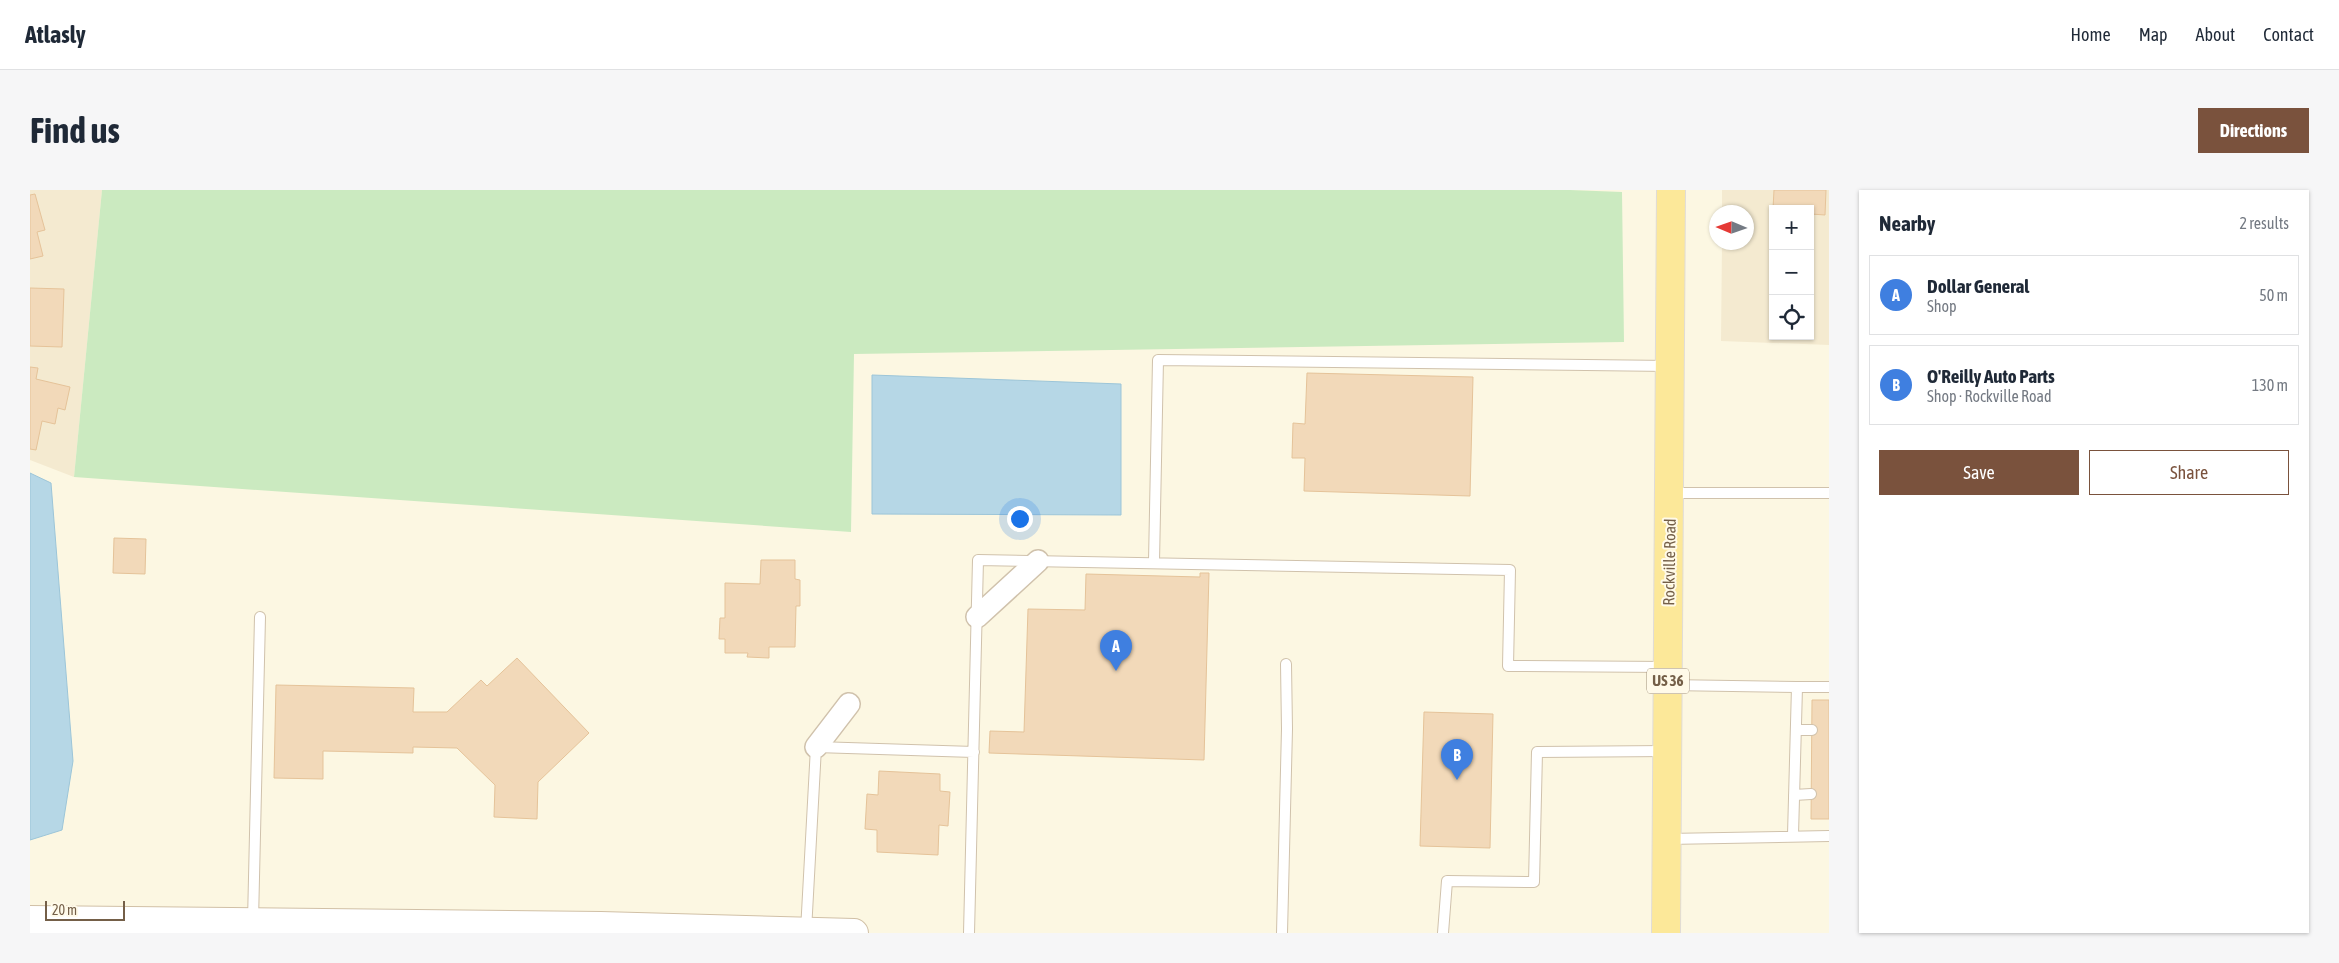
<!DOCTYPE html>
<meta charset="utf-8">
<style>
:root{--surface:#fff;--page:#f6f6f7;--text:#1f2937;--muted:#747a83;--line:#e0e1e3;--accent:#7a523d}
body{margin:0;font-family:"Asap Condensed",sans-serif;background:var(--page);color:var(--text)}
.controls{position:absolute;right:15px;top:15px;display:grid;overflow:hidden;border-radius:0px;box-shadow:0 1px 4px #0004}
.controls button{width:45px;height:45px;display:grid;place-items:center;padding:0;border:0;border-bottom:1px solid var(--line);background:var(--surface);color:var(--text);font:25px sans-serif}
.compass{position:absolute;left:1679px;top:15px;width:45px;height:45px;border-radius:50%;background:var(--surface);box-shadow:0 1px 4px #0004;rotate:272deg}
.scale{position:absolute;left:15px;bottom:12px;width:80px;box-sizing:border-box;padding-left:5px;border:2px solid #745f48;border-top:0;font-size:14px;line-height:18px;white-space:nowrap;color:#745f48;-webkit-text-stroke:4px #fffae9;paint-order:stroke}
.you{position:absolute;left:989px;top:328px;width:18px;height:18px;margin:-12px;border:4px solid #fff;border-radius:50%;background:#1a73e8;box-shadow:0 0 0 8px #1a73e833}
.badge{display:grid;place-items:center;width:32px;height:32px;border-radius:50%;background:var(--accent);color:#fff;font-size:16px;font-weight:700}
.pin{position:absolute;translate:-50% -41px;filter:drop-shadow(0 1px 2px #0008)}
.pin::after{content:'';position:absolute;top:26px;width:18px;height:15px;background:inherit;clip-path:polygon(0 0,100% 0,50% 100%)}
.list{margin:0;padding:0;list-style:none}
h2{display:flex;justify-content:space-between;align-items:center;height:65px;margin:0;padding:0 20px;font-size:21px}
h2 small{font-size:16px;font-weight:400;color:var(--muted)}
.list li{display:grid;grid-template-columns:32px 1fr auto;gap:15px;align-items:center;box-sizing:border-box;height:80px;margin:0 10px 10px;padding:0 10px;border:1px solid var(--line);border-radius:0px}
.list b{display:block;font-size:19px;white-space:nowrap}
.list p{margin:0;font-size:16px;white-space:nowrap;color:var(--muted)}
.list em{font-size:16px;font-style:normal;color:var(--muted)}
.actions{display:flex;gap:10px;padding:15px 20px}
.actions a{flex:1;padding:11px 0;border:1px solid var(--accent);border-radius:0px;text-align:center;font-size:18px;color:var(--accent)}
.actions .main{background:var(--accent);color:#fff}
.icon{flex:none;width:28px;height:28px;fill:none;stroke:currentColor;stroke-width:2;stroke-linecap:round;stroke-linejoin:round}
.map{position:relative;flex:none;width:1799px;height:743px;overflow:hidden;border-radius:0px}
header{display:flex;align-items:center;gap:30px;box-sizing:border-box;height:70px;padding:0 25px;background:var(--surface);border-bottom:1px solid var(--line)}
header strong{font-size:24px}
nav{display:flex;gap:28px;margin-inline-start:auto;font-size:18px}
.intro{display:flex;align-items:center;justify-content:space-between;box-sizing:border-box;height:120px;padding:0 30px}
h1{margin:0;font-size:35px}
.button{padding:12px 22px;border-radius:0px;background:var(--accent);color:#fff;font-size:18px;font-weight:700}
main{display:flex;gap:30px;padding:0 30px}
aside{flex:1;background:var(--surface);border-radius:0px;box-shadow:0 1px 4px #0004}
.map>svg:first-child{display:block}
.residential{fill:#f4ead0;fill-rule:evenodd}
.green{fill:#cbeac0}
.water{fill:#b6d7e6;stroke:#9cc5d8}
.building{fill:#f2d9b9;stroke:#e5c399}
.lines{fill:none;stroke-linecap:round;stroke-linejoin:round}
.service-casing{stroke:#d0c2ac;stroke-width:12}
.minor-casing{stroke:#d0c2ac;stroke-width:24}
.secondary-casing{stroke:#d1c0a6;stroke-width:30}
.primary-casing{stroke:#e0dcd7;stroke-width:30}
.service{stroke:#fff;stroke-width:10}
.minor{stroke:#fff;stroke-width:21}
.secondary{stroke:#fff;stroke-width:28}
.primary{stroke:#fce899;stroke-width:28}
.labels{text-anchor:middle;stroke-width:4;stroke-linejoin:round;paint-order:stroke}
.shield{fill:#fffae9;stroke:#9e8e78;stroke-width:1}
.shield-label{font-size:15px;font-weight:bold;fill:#745f48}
.street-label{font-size:16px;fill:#745f48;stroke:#fffae9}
</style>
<header>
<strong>Atlasly</strong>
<nav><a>Home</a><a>Map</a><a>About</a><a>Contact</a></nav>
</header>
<div class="intro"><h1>Find us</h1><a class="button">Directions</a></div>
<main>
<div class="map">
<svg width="1799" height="743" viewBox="0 0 1799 743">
<rect width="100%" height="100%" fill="#fcf7e2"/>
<path class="residential" d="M0 0H72L44 287 0 270Z
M1692 0H1799V155L1691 151 1692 53 1716 52V22H1692ZM1743 19H1780V146H1743Z"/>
<path class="green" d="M72 0H1540L1592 2 1594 152 824 164 821 342 44 287Z"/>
<path class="water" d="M842 185 1091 194V325L842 324Z
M0 283 21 293 43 571 32 640 0 650Z"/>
<path class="building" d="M1744 0H1796L1795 25 1781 24 1780 37V19H1743Z
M5 4 15 40 7 42 13 66 0 69V5Z
M0 98 34 99 32 157 0 156Z
M0 177 8 178 6 189 40 197 35 220 28 218 25 234 12 231 6 260 0 259Z
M1277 183 1443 187 1440 306 1274 301 1275 268H1262L1263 233 1275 234Z
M84 348 116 349 115 384 83 383Z
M731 370H765V389L770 390V416H766L765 457H739V468L717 467 718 463H695V449H689L690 428H695V393L730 394Z
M1170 383H1179L1174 570 959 563 960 541 994 542 998 419 1055 420 1056 384 1170 387Z
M487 468 559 543 508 592 507 629 464 627 465 595 427 558 383 557V563L293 561V589L244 588 246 495 384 498 383 522H417L451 490 457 496Z
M1782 510H1799V629H1781Z
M1394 522 1463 524 1460 658 1390 656Z
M849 581 910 584V601L920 602 918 636 909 635 908 665 847 662V640L835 639 837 604 848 605Z"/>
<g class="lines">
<defs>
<path id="service" d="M1641 303H1799
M1124 372 1128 170 1639 176
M1638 495 1767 497 1763 645
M1767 497H1799
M1766 540H1782
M1764 605 1781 604
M1637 649 1799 646
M223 731 230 427
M776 741 786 557 944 562
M939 743 948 370 1480 380 1478 476 1637 477
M1252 743 1257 539 1256 474
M1413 743 1417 691 1504 692 1507 562 1637 561"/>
<path id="minor" d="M947 427 1008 371
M786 557 819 514"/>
<path id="secondary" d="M0 730 571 736 824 743"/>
<path id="primary" d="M1636 743 1641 0"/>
</defs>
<use href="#service" class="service-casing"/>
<use href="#minor" class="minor-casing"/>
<use href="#secondary" class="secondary-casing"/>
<use href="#primary" class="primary-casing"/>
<use href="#service" class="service"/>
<use href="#minor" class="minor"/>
<use href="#secondary" class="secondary"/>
<use href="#primary" class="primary"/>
</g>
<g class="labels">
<rect class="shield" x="1617" y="478.5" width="42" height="25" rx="4"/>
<g class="shield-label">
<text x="1638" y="496">US 36</text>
</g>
<g class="street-label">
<text transform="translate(1639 372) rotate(-89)" y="6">Rockville Road</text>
</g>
</g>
</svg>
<div class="controls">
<button>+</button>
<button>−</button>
<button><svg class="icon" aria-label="locate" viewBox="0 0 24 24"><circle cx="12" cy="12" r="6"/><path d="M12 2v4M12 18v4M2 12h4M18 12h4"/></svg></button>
</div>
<svg class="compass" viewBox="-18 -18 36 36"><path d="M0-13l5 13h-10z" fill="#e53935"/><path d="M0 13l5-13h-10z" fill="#747a83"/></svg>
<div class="scale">20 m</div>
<div class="you"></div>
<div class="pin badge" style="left:1086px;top:481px;background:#3f7fe0">A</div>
<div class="pin badge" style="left:1427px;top:590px;background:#3f7fe0">B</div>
</div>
<aside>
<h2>Nearby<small>2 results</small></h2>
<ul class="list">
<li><span class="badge" style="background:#3f7fe0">A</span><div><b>Dollar General</b><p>Shop</p></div><em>50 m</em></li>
<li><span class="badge" style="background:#3f7fe0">B</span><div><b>O'Reilly Auto Parts</b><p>Shop · Rockville Road</p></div><em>130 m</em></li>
</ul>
<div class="actions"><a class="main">Save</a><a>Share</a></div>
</aside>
</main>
